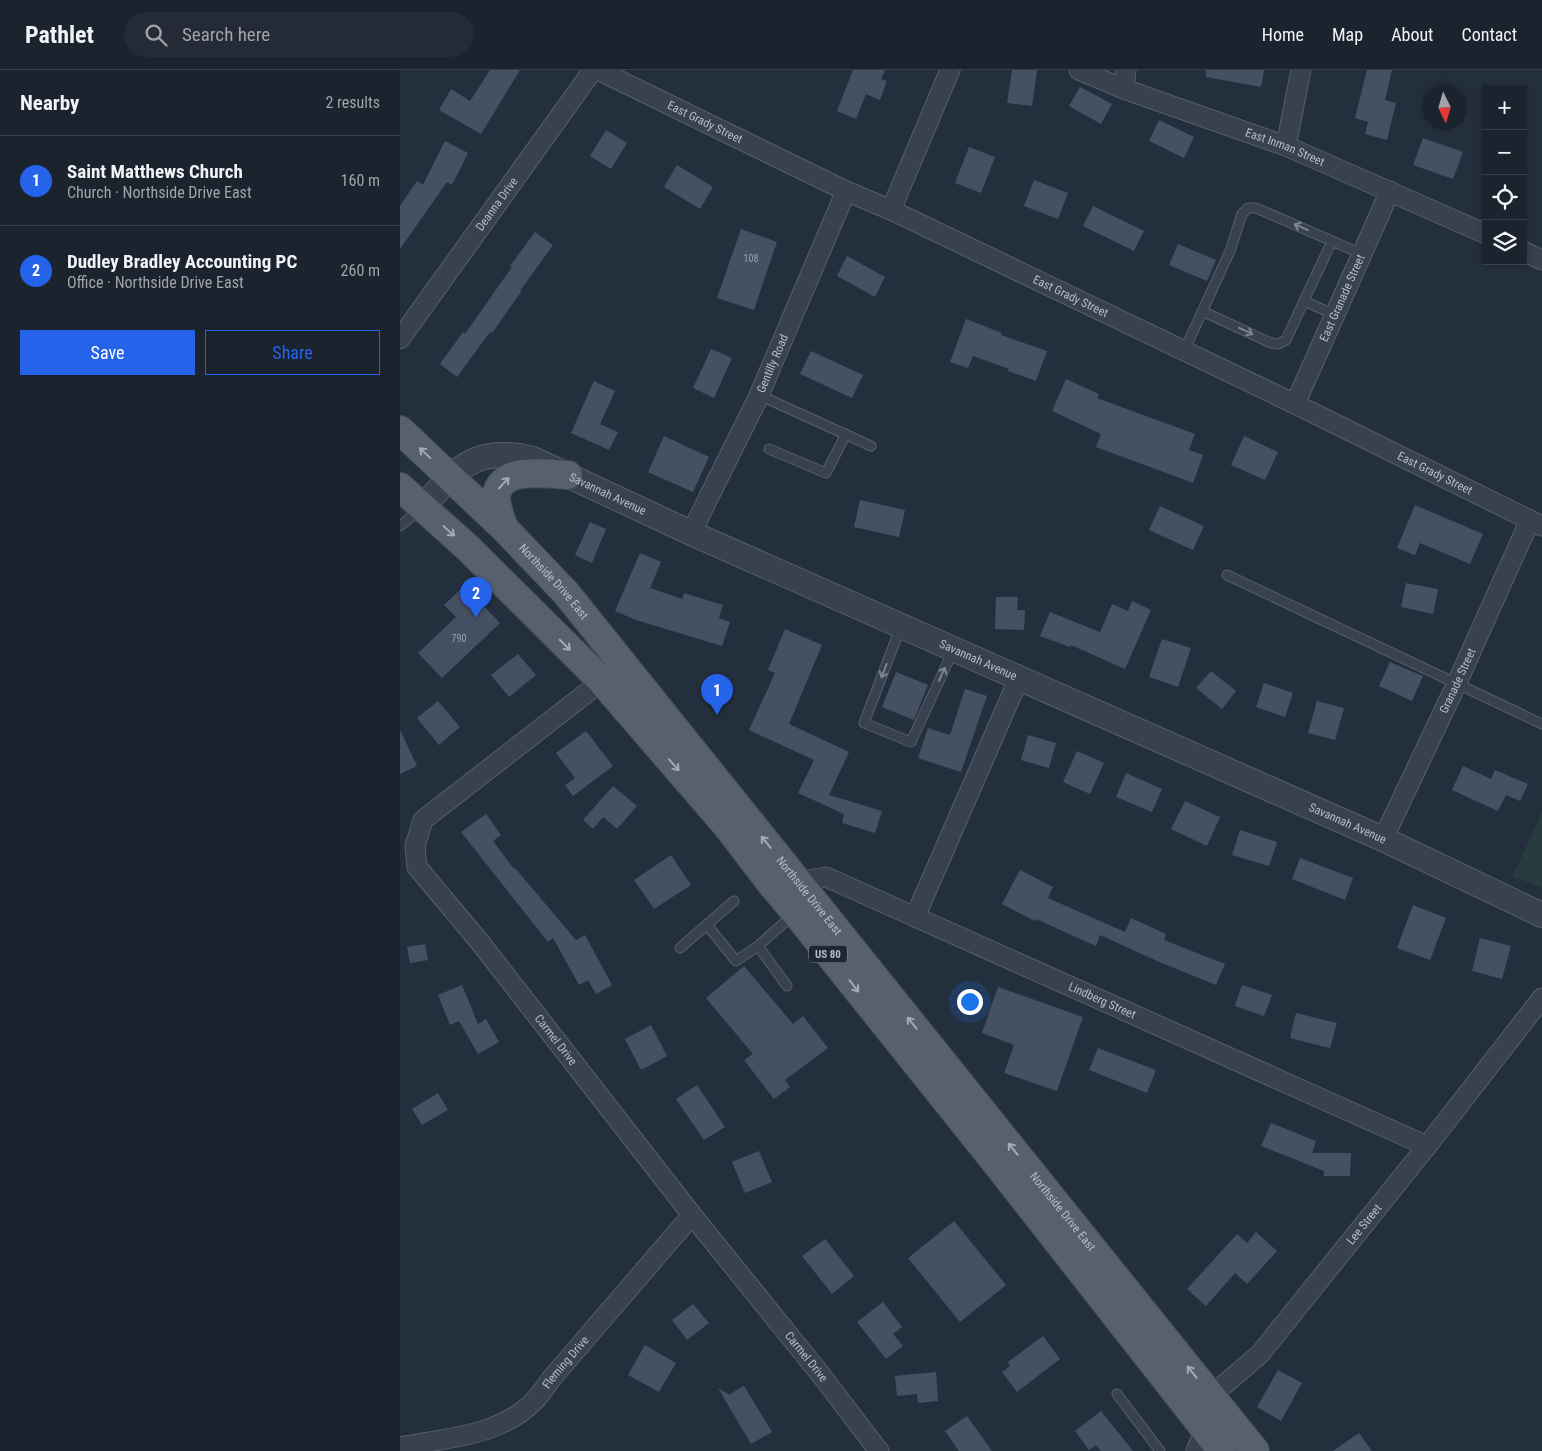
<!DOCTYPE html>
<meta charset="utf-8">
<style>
:root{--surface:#1b232e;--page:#242b36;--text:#f1f3f6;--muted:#a0a4aa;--line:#39404a;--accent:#2563eb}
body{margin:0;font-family:"Roboto Condensed",sans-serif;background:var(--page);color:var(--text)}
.controls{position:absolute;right:15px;top:15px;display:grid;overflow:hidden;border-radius:0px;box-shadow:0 2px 8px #0003}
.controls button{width:45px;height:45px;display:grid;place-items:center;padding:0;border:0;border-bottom:1px solid var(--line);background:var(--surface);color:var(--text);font:25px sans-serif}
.compass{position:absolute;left:1022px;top:15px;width:45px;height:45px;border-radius:50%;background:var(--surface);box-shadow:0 2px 8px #0003;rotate:175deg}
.you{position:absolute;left:569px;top:931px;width:18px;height:18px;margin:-12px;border:4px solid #fff;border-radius:50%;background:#1a73e8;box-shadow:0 0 0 8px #1a73e833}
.badge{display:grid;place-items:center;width:32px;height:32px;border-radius:50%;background:var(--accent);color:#fff;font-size:16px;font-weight:700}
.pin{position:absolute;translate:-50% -41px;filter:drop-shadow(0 1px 2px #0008)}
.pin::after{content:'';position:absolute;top:26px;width:18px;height:15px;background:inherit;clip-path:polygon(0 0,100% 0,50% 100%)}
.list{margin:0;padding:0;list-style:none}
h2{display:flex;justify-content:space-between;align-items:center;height:65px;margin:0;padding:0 20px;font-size:21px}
h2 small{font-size:16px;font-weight:400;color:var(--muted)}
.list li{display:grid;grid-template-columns:32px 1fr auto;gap:15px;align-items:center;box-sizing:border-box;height:90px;padding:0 20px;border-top:1px solid var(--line)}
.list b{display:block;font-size:19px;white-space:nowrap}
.list p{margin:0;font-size:16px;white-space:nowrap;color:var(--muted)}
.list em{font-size:16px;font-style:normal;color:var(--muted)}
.actions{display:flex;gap:10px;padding:15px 20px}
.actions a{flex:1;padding:11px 0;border:1px solid var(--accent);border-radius:0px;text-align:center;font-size:18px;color:var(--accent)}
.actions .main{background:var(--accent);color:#fff}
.icon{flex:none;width:28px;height:28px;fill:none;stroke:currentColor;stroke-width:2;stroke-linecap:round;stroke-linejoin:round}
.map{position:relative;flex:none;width:1142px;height:1381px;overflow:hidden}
header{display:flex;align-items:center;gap:30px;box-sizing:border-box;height:70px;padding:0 25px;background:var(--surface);border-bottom:1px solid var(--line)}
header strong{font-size:24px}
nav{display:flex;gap:28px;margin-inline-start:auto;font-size:18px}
.search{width:350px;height:45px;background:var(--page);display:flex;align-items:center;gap:12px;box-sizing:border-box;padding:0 18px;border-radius:28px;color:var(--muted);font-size:19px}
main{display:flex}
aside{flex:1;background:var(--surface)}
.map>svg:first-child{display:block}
.green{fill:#263c3f}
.building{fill:#455162}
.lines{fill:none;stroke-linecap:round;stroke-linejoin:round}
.service-casing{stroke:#565f6c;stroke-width:11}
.minor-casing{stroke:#565f6c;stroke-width:21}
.tertiary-casing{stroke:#565f6c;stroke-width:26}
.primary-casing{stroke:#414a57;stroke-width:30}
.service{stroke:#38414e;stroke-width:9}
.minor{stroke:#38414e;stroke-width:19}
.tertiary{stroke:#38414e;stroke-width:24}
.primary{stroke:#56606e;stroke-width:28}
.oneway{stroke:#7c8592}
.oneway2{stroke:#a1aab7}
.labels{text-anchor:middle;stroke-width:4.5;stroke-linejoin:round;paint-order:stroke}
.number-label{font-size:10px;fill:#98a1af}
.shield{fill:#1d2633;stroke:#878f9c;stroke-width:1}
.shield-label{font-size:11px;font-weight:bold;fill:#b4bcc9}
.street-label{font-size:12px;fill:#b4bcc9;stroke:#1d2633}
</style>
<header>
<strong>Pathlet</strong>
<div class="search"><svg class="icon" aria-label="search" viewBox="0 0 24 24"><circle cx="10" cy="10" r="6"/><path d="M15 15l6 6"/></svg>Search here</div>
<nav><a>Home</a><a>Map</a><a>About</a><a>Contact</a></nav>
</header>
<main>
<aside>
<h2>Nearby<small>2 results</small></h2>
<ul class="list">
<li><span class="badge">1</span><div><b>Saint Matthews Church</b><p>Church · Northside Drive East</p></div><em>160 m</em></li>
<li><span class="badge">2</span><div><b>Dudley Bradley Accounting PC</b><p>Office · Northside Drive East</p></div><em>260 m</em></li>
</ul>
<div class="actions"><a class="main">Save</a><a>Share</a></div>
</aside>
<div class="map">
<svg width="1142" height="1381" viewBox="0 0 1142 1381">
<rect width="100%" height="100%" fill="#242f3e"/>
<path class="green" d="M1142 742V818L1113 806Z"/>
<path class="building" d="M90 0H120L81 64 39 40 51 19 70 31Z
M453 0H485L481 9 487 11 480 30 466 24 456 49 437 41Z
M612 0H637L632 36 607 33Z
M806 0H864L861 17 806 7Z
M967 0H992L985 30 996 33 987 70 965 64 968 52 955 48Z
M680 17 712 34 701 54 669 36Z
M759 50 794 67 784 88 749 71Z
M206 60 227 73 211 99 190 86Z
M1023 68 1063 82 1053 109 1013 95Z
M45 71 68 83 52 115 47 112 0 179V136L17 111 23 115Z
M569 77 595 87 581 123 555 113Z
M277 95 313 117 300 139 264 117Z
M634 110 668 123 658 149 624 136Z
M693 136 744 161 734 181 683 156Z
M341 159 377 172 354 240 317 228Z
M135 162 153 175 120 221 121 222 92 263 90 262 57 307 40 294 63 262 65 264 112 197 110 196Z
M778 174 816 190 807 211 769 195Z
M447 186 485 207 475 227 437 206Z
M566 249 602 263 601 265 647 281 636 311 608 301 609 299 573 286 568 298 550 292Z
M311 279 332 288 314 328 293 318Z
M411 281 463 305 452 328 400 304Z
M666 309 699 324 697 328 795 364 789 380 803 385 793 413 696 377 701 364 652 341Z
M194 311 215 321 200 354 218 362 209 380 171 363Z
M264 366 309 387 293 422 248 402Z
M844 366 878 382 865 410 831 395Z
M460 430 505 440 499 467 454 457Z
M1015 435 1083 464 1070 494 1020 473 1015 485 997 478Z
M760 436 804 456 793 480 749 460Z
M190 452 206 459 192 493 175 485Z
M240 483 261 492 250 518 282 529 284 523 323 535 319 548 330 552 322 576 236 550 215 541Z
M1006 513 1038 519 1033 544 1001 537Z
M64 516 100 553 42 608 18 583 56 547 44 535Z
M596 527H618L617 540H625L624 560 595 559Z
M732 531 751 540 725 599 671 575 670 577 640 566 650 542 700 562 712 534 728 541Z
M385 559 422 575 389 654 449 682 429 725 482 741 475 763 442 753 444 744 398 723 414 690 349 660 375 603 368 600Z
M762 569 791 578 778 617 749 607Z
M118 584 136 605 109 627 91 605Z
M990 592 1023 606 1012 631 979 616Z
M811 601 836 621 822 639 796 618Z
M496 602 528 615 514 650 482 637Z
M864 613 893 623 885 647 856 637Z
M565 619 587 626 561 702 518 688 528 658 550 665Z
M38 631 60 657 39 675 17 648Z
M917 631 944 638 935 670 908 663Z
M0 660 17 696 0 704Z
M186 661 213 696 173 726 165 715 175 708 156 683Z
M628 665 656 673 649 698 621 690Z
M677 681 704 693 690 724 663 712Z
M1063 696 1091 709 1095 700 1128 714 1120 731 1106 725 1098 741 1052 720Z
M726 703 762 719 752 742 716 727Z
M213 716 237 736 217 759 203 747 193 759 183 750Z
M785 731 820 747 807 776 771 759Z
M86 744 101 765 93 771 114 799 115 798 176 870 185 865 212 915 196 924 188 910 179 915 153 868 148 872 61 762Z
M840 760 877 772 869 796 832 785Z
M271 785 291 815 254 839 234 810Z
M900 788 953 808 945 830 892 809Z
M620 800 653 817 648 828 725 862 731 848 766 864 764 870 825 894 816 915 757 891 700 865 696 876 636 849 635 851 602 834Z
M1013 835 1046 848 1030 890 997 878Z
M1080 868 1111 876 1102 909 1072 901Z
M25 874 28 890 10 893 7 877Z
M344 896 393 954 403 946 428 978 385 1010 390 1017 374 1029 344 990 353 984 306 928Z
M62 915 78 954 86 949 99 972 78 984 59 951 50 955 38 925Z
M842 915 872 925 864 946 835 936Z
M598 917 683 947 657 1021 604 1003 614 975 582 963Z
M896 943 937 953 930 978 890 968Z
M251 955 267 986 241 1000 225 969Z
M698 978 756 1000 747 1023 689 1000Z
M297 1015 325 1057 304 1070 276 1029Z
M38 1023 48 1040 22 1055 12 1039Z
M871 1053 916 1071 912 1083H951L950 1106H924V1101L861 1076Z
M359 1081 372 1112 345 1123 332 1092Z
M554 1151 606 1215 560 1252 508 1188Z
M856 1162 877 1181 847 1214 835 1203 806 1236 787 1219 837 1164 847 1173Z
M425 1169 454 1206 432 1224 402 1186Z
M483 1232 502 1257 493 1264 503 1276 486 1289 457 1252Z
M293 1234 309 1253 287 1270 272 1250Z
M643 1266 660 1289 617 1322 602 1302 610 1296 608 1292Z
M245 1275 276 1293 259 1322 228 1305Z
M878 1300 902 1313 881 1351 857 1337Z
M536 1302 538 1331 518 1333 517 1324 497 1326 495 1306Z
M344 1316 372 1362 351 1374 318 1318 332 1326 330 1324Z
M701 1341 733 1381H701L696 1375 689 1380 675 1361Z
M567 1346 592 1381H559L545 1361Z
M959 1363 972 1381H933Z"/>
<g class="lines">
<defs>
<path id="service" d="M932 171 904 231 935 245
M802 241 871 273 878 274 886 270 904 231
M784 281 830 181 842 144 848 138H856L962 184
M359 325 471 376
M369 379 426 403 446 364
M0 456 21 439
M827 505 1142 654
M501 556 464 653 511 672 553 581
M307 855 336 891 358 876
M280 878 334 831
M387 916 358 876 394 844
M717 1324 760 1381"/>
<g id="minor">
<path id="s1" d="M198 0 446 121 491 140 895 334 1142 456"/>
<path id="s2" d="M679 0 724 19 886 76 1086 164"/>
<path d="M724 19 726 0"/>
<path d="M886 76 901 0"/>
<path d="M491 140 550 0"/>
<path d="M1123 181 1142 190"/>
<path id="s3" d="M0 269 193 0"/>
<path id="s4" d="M895 334 990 121"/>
<path id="s5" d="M291 463 357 330 446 121"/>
<path id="s6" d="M211 604 23 750 15 776 17 797 79 871 292 1145 421 1305 479 1381"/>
<path id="s7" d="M983 769 1056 615 1130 450"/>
<path id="s8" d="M389 813 426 807 1027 1076"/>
<path d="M515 847 619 608"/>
<path id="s9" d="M0 1377C45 1368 101 1366 134 1331 141 1324 146 1316 151 1309L292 1145"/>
<path id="s10" d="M796 1381 805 1359 811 1326 860 1284 1027 1076 1142 928"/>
</g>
<g id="tertiary">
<path id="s11" d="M23 437C58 397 76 375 133 389L291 463 983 769 1142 845"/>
</g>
<g id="primary">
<path id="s12" d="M0 360 104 458 166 523 855 1381"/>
<path d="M0 417 68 478 201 610 327 756 373 816 396 843 600 1098 822 1381"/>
<path d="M104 458C101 449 96 437 96 427 99 395 147 404 168 405"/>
</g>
</defs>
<use href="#service" class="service-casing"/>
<use href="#minor" class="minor-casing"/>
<use href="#tertiary" class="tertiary-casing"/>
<use href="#primary" class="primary-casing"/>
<use href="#service" class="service"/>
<use href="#minor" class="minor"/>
<use href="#tertiary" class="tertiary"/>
<use href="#primary" class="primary"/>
</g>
<defs><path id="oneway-shaft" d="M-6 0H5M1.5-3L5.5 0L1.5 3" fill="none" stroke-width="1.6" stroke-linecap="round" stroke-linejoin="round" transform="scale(1.25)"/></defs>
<g class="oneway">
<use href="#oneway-shaft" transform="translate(901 157) rotate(-156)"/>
<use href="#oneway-shaft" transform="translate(846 261) rotate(25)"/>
<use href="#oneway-shaft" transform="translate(484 601) rotate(111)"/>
<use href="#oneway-shaft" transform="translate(542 604) rotate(-65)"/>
</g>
<g class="oneway2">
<use href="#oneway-shaft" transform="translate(25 383) rotate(-137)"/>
<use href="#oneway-shaft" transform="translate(104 413) rotate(-47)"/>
<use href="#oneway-shaft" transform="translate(49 461) rotate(42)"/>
<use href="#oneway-shaft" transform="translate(165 575) rotate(45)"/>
<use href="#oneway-shaft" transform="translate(274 695) rotate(49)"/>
<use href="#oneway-shaft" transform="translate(366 772) rotate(-129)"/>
<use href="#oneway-shaft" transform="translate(454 916) rotate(52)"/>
<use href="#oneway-shaft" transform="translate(512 953) rotate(-129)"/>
<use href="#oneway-shaft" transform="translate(613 1079) rotate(-129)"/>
<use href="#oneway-shaft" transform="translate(792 1302) rotate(-129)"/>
</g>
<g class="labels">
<g class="number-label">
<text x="351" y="192">108</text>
<text x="59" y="572">790</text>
</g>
<rect class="shield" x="409" y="875.5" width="38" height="17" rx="4"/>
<g class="shield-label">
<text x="428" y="888">US 80</text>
</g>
<g class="street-label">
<text dy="4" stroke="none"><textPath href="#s1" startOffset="119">East Grady Street</textPath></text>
<text dy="4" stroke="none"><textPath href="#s2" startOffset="220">East Inman Street</textPath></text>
<text dy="4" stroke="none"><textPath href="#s3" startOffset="166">Deanna Drive</textPath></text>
<text dy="4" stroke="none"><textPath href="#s1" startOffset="524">East Grady Street</textPath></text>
<text dy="4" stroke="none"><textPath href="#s4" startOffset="116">East Granade Street</textPath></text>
<text dy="4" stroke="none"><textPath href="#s5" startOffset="188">Gentilly Road</textPath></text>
<text dy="4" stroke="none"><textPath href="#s1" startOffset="929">East Grady Street</textPath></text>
<text dy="4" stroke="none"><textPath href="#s11" startOffset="212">Savannah Avenue</textPath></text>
<text dy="4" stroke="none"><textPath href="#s12" startOffset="216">Northside Drive East</textPath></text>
<text dy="4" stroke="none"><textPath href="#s11" startOffset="618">Savannah Avenue</textPath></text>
<text dy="4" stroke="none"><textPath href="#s7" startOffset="175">Granade Street</textPath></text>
<text dy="4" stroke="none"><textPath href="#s11" startOffset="1022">Savannah Avenue</textPath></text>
<text dy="4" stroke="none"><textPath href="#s12" startOffset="621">Northside Drive East</textPath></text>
<text dy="4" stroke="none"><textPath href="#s8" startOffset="340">Lindberg Street</textPath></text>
<text dy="4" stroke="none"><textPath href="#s6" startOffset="508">Carmel Drive</textPath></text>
<text dy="4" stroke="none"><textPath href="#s12" startOffset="1026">Northside Drive East</textPath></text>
<text dy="4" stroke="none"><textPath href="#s10" startOffset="288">Lee Street</textPath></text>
<text dy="4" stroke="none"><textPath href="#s6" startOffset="912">Carmel Drive</textPath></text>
<text dy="4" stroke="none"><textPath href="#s9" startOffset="194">Fleming Drive</textPath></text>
</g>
</g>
</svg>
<div class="controls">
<button>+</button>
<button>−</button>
<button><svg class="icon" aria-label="locate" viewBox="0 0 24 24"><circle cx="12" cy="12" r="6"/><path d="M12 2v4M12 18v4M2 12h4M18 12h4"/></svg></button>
<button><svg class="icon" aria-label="layers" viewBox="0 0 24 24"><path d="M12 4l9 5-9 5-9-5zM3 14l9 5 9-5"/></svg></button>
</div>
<svg class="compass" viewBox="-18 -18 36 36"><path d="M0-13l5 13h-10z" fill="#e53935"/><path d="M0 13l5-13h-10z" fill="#a0a4aa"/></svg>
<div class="you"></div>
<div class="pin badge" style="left:317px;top:645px">1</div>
<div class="pin badge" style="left:76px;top:548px">2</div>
</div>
</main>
